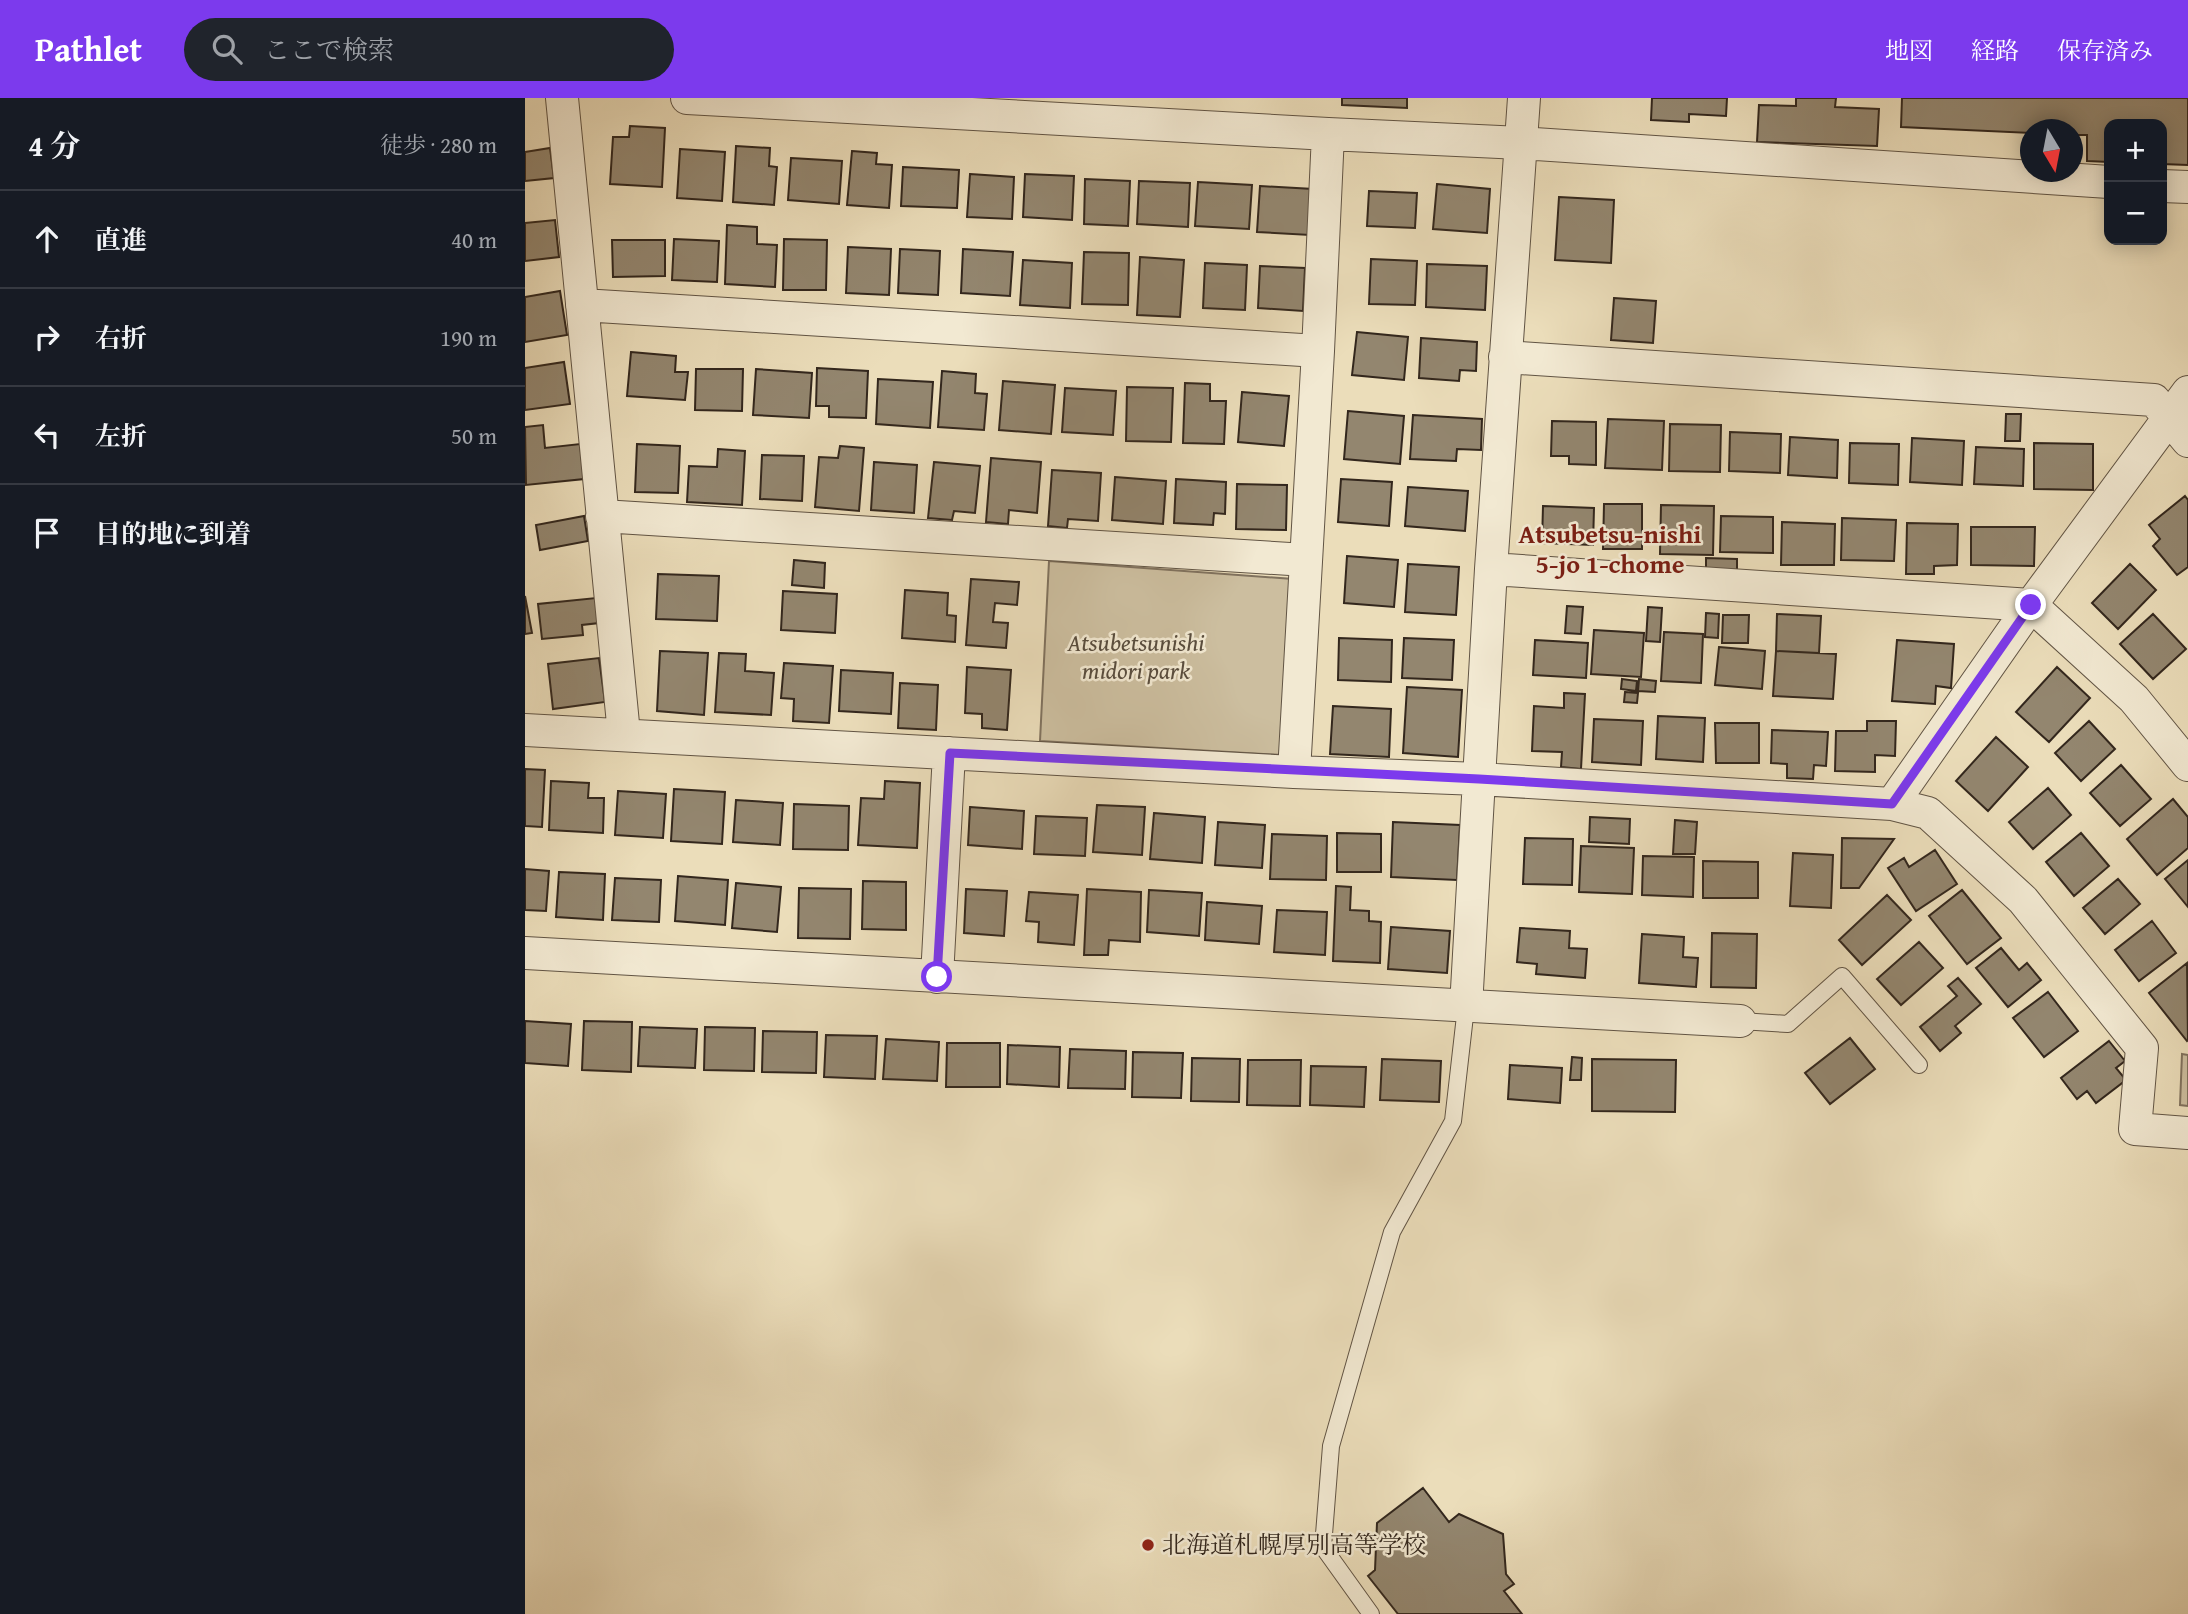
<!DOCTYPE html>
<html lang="ja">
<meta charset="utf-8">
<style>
:root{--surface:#171b24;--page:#20242c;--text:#f1f3f6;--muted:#9ea1a6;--line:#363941;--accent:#7c3aed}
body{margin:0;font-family:"Gentium Book Plus","Noto Serif JP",serif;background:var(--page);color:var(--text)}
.controls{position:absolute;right:21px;top:21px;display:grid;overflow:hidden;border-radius:14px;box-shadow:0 4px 18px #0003}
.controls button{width:63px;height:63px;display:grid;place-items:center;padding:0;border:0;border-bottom:2px solid var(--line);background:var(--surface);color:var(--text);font:35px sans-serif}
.compass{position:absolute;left:1495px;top:21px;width:63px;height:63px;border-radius:50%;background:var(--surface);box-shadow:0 4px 18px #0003;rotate:170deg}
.stop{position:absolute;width:21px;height:21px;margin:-16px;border:5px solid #7c3aed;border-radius:50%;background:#fff}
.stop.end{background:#7c3aed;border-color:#fff;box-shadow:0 2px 7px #0008}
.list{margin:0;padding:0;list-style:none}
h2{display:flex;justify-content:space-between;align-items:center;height:91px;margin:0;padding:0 28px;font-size:30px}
h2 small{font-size:23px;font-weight:400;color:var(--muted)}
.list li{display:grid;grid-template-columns:46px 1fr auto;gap:21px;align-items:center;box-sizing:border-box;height:98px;padding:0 28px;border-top:2px solid var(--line)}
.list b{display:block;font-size:26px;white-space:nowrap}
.list em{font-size:23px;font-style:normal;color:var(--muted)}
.icon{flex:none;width:38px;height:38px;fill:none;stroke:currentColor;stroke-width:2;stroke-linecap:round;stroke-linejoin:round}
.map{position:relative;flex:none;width:1663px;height:1516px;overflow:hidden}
header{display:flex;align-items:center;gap:42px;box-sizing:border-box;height:98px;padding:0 35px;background:var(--accent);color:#fff}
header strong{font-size:33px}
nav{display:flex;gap:38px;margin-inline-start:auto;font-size:24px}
.search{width:490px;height:63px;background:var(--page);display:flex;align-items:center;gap:18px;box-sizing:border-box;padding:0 24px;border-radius:38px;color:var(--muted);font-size:26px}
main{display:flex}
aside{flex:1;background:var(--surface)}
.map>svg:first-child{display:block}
.green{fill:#ccbe9f;stroke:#80725e;stroke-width:2}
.building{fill:#93866f;stroke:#33271d;stroke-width:2}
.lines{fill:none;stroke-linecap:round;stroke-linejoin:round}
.service-casing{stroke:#615444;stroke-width:18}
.minor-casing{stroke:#615444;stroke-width:34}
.service{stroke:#f2e9d2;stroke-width:16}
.minor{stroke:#f2e9d2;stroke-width:32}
.route{stroke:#7c3aed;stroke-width:9}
.poi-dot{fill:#8f2418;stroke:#f2e9d2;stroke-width:2.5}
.labels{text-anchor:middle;stroke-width:5;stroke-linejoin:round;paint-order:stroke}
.park-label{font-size:24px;font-style:italic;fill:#594d3e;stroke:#f2e9d2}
.poi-label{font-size:24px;fill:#33271d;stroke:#f2e9d2;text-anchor:start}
.neighbourhood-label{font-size:26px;font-weight:bold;fill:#7a1f14;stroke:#f2e9d2}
</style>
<header>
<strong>Pathlet</strong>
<div class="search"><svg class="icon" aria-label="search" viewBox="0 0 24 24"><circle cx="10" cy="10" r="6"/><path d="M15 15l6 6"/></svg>ここで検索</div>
<nav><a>地図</a><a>経路</a><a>保存済み</a></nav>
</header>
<main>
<aside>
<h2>4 分<small>徒歩 · 280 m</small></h2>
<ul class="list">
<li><svg class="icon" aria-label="ahead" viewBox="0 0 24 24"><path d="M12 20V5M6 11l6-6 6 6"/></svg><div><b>直進</b></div><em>40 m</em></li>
<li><svg class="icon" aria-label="right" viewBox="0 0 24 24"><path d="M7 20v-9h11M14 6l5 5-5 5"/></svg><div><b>右折</b></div><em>190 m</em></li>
<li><svg class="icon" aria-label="left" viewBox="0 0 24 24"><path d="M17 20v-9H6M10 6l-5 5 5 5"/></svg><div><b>左折</b></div><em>50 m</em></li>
<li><svg class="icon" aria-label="arrive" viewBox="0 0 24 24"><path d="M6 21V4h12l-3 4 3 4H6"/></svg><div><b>目的地に到着</b></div></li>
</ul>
</aside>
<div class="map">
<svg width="1663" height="1516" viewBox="0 0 1663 1516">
<rect width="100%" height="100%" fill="#ebddba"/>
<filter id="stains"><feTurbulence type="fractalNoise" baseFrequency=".00286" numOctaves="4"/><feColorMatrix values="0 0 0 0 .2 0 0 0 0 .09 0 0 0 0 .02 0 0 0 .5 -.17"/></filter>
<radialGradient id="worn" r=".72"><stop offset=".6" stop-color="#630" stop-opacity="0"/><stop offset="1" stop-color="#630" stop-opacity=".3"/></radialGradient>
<path class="green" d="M524 463 768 481 757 657 515 643Z
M1657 956 1663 957V1008L1655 1007Z"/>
<path class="building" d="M817 0H882V10L817 7Z
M1127 0H1202L1201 18 1164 16V24L1126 22Z
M1271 0H1311L1310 9 1354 11 1352 48 1232 44 1234 7 1271 8Z
M1377 0H1663V67L1637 66V26H1584V64L1562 63V37H1548V32H1506V35L1376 29Z
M105 28 140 30 137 89 85 86 88 39H104Z
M211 48 245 50 244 68 252 69 249 107 208 104Z
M25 50 29 80 0 83V54Z
M155 51 200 54 197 103 152 100Z
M327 53 352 55 351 66 367 67 364 110 322 107Z
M266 60 317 63 314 106 263 102Z
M378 69 434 72 432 110 376 108Z
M445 76 489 79 487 121 442 119Z
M500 76 549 78 547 122 498 119Z
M560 81 605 83 603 128 559 126Z
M614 83 665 85 663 129 612 126Z
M673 84 727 87 724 131 670 128Z
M912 86 965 91 962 135 908 131Z
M735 88 788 91 785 137 732 134Z
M844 93 892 95 890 130 842 128Z
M1034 99 1089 102 1086 165 1030 162Z
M30 122 34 159 0 163V125Z
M202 127 232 129V146L252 147 250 189 200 186Z
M149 141 194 143 192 184 147 182Z
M259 141 302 142 301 192H258Z
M87 142H140V178L88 179Z
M323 149 366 151 364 197 321 195Z
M375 151 415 153 413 197 373 195Z
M438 151 488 154 485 198 436 195Z
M559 154 604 155 603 207 557 206Z
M615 159 659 162 655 219 612 217Z
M846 161 892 163 890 207 844 206Z
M498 162 547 165 545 210 495 207Z
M680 165 722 167 720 212 678 210Z
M902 166 962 168 960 212 901 209Z
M735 168 780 170 778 213 733 210Z
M35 193 42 237 0 244V199Z
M1089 200 1131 203 1128 245 1086 242Z
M832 234 883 239 879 282 827 277Z
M896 240 952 244 951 273 935 272 934 283 894 280Z
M106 254 151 258 150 274H163L160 302 102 298Z
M39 264 45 306 0 312V270Z
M292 270 343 273 341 320 304 319V308H291Z
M171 271H218L217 313 170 312Z
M231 271 287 275 284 320 228 317Z
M417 273 451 276 450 295 462 296 459 332 413 329Z
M353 281 408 284 405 330 351 326Z
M478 283 530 287 526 336 474 332Z
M660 285 685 286V303H701L699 346 658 345Z
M602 289 648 290 646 344 601 343Z
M540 290 591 293 588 337 537 334Z
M717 294 764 298 759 348 713 344Z
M823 313 879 318 875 366 819 361Z
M1481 316H1496L1495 343H1480Z
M888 317 957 321 956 352 932 351 931 363 885 361Z
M1083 321 1139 323 1137 372 1080 370Z
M1027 323 1071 324V367L1044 366V358H1026Z
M1145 326 1196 327 1195 374 1144 373Z
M18 327 20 350 55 346 59 381 1 387 0 329Z
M1205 334 1256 336 1255 375 1204 373Z
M1265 339 1313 342 1312 380 1263 377Z
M1387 340 1439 343 1437 387 1385 384Z
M1325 345 1374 346 1373 387 1324 385Z
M1509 345 1568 346V392L1509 391Z
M112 346 155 348 153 395 110 394Z
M315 348 339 350 334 413 290 409 294 359 313 360Z
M1451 349 1499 351 1498 388 1449 386Z
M193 351 220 353 217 407 162 404 164 368 192 369Z
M237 357 279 358 277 403 235 401Z
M466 360 516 364 512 415 484 412 483 426 461 424Z
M349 364 392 367 389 415 346 412Z
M409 364 455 368 450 415 429 413 427 422 403 420Z
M527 372 576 375 573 423 543 421 542 430 523 428Z
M590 379 641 383 638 426 587 422Z
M651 381 701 384 700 416 689 415 688 427 649 425Z
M816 381 867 384 864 428 813 424Z
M712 386 762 387 761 432 711 431Z
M883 389 943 393 940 433 880 428Z
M1660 398 1663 402V469L1652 477 1628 448 1635 441 1624 427Z
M1079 406H1117V451H1078Z
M1136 407 1189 408 1188 457 1135 456Z
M1018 408 1069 410 1068 447 1017 445Z
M59 418 63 443 15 452 11 427Z
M1196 418 1248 419V455L1195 454Z
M1317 420 1371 422 1369 463 1316 462Z
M1257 424 1310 426 1309 467H1256Z
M1382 425 1433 426 1432 467 1409 468V476H1381Z
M1446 429H1510L1509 468 1446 467Z
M822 458 873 462 869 509 819 505Z
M1181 460 1212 461V472L1181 471Z
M269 462 300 465 299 490 267 487Z
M883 466 934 469 931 517 880 514Z
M1605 466 1631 492 1593 531 1567 505Z
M133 476 194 478 192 523 131 521Z
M446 481 494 484 492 507 470 505 468 524 483 525 481 550 441 547Z
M380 492 423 495 422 517 431 518 430 544 377 540Z
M258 493 312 496 310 535 256 532Z
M0 498 7 535 0 536Z
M71 500 74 525 57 527 58 537 17 541 13 506Z
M1042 508 1058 509 1056 536 1040 535Z
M1123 509 1137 510 1135 544 1121 543Z
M1181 515 1194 516 1193 540 1180 539Z
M1252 516 1296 518 1294 555 1251 553Z
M1628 516 1661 551 1628 581 1595 546Z
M1198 517H1224L1223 545H1197Z
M1069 532 1119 535 1116 579 1066 576Z
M1139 534 1178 536 1176 585 1136 583Z
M814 540 867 542 866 584 813 582Z
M879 540 929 542 927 582 877 580Z
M1010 542 1063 545 1061 580 1008 577Z
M1372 542 1429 546 1426 590 1411 588 1410 606 1367 603Z
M1194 549 1240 553 1237 591 1190 587Z
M135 553 183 555 179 617 132 613Z
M1251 553 1311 556 1308 601 1248 598Z
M194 555 221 556 220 573 249 575 246 617 190 614Z
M74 560 80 604 28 611 23 566Z
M259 565 308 568 304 625 268 623 269 601 256 600Z
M442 569 486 572 482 632 457 630V616L440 615Z
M1532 569 1565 600 1524 644 1491 614Z
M316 572 368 575 366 616 314 613Z
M1097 581 1112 583 1111 593 1096 591Z
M1114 581 1131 583 1130 594 1113 593Z
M375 585 413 587 411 632 373 630Z
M882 589 937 592 933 659 878 655Z
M1100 594 1113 595 1112 605 1099 604Z
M1039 595 1060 596 1056 671 1036 669 1037 654 1007 653 1009 608 1039 610Z
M808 608 866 611 864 659 805 656Z
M1133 618 1180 620 1178 664 1131 661Z
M1069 621 1118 623 1116 667 1067 664Z
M1342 623H1371L1370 658 1350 657V674L1310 673 1311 633H1342Z
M1564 623 1590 651 1556 683 1530 655Z
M1190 625H1234V665H1191Z
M1247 632 1303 634 1301 668 1289 667 1288 681 1262 680V666L1246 665Z
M1471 639 1503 669 1463 713 1431 683Z
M1596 667 1626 701 1595 728 1565 695Z
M0 671 20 672 17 729 0 728Z
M26 683 64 685 63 700H79L78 735 24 732Z
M360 683 395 685 392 750 333 747 336 700 359 701Z
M1523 690 1546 717 1508 751 1484 724Z
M149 691 200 694 197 746 146 743Z
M93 693 141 696 138 740 90 737Z
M1648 701 1663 719V750L1632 777 1602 741Z
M211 702 258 705 255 747 208 744Z
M269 706 324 708 323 752 268 751Z
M572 707 620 709 617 757 568 754Z
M445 709 499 713 497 751 443 747Z
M629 715 680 719 677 765 625 761Z
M511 718 562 720 560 758 509 756Z
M1065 719 1105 721 1104 746 1064 744Z
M1150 722 1172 724 1170 756H1148Z
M693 724 740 727 737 770 690 767Z
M868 724 935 727 932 782 866 779Z
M812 735 856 736V774H812Z
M1556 735 1584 768 1549 798 1521 764Z
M747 736 802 738 801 782 745 781Z
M1000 740 1048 741 1047 787 998 786Z
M1317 740 1369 741 1334 790H1316Z
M1056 748 1109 750 1107 796 1054 794Z
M1410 752 1432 786 1391 813 1363 770 1379 760 1384 769Z
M1268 755 1308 757 1306 810 1265 808Z
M1118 758 1169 759 1168 799 1117 797Z
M1663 762V809L1640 781Z
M1178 763 1233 764V800H1178Z
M0 771 24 773 21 813 0 812Z
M34 774 80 776 78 822 31 819Z
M153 778 203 782 200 827 150 823Z
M90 780 136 782 134 824 87 822Z
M1593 781 1615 806 1580 836 1558 810Z
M338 783 381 784V832L337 831Z
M211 785 256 789 252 834 207 830Z
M811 788 826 789 825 812 844 813V823L856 824 855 865 808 863Z
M274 790 326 791 325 841 273 840Z
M441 791 482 793 479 838 439 835Z
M562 791 616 794 615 844 584 842 583 857H559Z
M624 792 677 795 674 838 622 834Z
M1437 792 1476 840 1442 866 1404 818Z
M504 794 553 797 549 847 513 844 514 824 501 823Z
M1362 797 1386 822 1337 867 1314 842Z
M682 804 737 808 734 846 680 842Z
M752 812 802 814 800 857 749 854Z
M1627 823 1651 855 1614 883 1590 852Z
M866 829 925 833 922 875 863 871Z
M995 830 1045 833 1044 850 1062 851 1060 880 1011 876 1012 866 992 864Z
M1187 835 1232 836 1231 890 1186 889Z
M1117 836 1159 839 1158 859 1173 860 1171 889 1114 885Z
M1394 844 1418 870 1376 907 1352 881Z
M1476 850 1494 872 1502 865 1516 882 1483 909 1451 870Z
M1662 865 1663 942 1662 943 1624 895Z
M1433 880 1456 906 1430 928 1436 935 1415 953 1395 929 1432 898 1423 888Z
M1523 894 1553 933 1519 959 1488 920Z
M0 923 46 926 43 968 0 965Z
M59 923 107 924 106 974 57 972Z
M115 929 172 931 170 970 113 968Z
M180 929 230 930 229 973 179 972Z
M238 933 292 934 291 975 237 974Z
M301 937 352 938 350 981 299 979Z
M1325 940 1350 971 1305 1006 1280 975Z
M361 941 414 944 412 983 358 981Z
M1584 943 1600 963 1591 970 1601 982 1571 1005 1562 993 1552 1001 1536 980Z
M422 945H475V989H421Z
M483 947 535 949 534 989 482 986Z
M545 951 601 953 600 991 543 990Z
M608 954 658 955 656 1000 607 999Z
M1047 959 1057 960 1056 982H1045Z
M667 960 715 961 714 1004 666 1003Z
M857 961 916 963 914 1004 855 1002Z
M1067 961 1151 962 1150 1014 1067 1013Z
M723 962H776L775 1008 722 1007Z
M985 967 1037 970 1035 1005 983 1001Z
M786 968 841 969 839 1009 785 1007Z
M898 1390 924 1424 934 1416 978 1436 981 1476 989 1486 979 1493 997 1516H873L843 1478 850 1472 852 1425Z"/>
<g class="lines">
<defs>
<path id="service" d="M1215 923 1263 926 1317 878 1394 967
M846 1516 798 1449 806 1348 867 1134 928 1023 941 909"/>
<path id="minor" d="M37 0 99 636
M162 0 803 36 996 45 1584 84
M1637 88 1663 89
M57 207 793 253
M980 259 1629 302 1663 343
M77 418 781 462
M966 471 1506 507 1609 601 1663 667
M0 632 769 674 954 681 1367 706 1403 715 1498 802 1617 950 1610 1031 1663 1035
M769 674 793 253 803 36
M1367 706 1506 507 1663 294
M0 855 1215 923
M412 879 424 655
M941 909 966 471 999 0"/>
</defs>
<use href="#service" class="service-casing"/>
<use href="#minor" class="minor-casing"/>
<use href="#service" class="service"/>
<use href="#minor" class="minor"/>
</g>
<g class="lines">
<path class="route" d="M412 879 425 655 954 681 1367 706 1506 507"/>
</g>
<circle class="poi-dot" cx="623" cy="1447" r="7"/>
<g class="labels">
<g class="park-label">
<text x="611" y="553">Atsubetsunishi<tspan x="611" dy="28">midori park</tspan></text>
</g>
<g class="poi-label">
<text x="637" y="1455">北海道札幌厚別高等学校</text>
</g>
<g class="neighbourhood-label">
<text x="1085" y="445">Atsubetsu-nishi<tspan x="1085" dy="30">5-jo 1-chome</tspan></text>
</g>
</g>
<rect width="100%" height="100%" filter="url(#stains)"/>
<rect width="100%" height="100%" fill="url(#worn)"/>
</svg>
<div class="controls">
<button>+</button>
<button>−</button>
</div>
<svg class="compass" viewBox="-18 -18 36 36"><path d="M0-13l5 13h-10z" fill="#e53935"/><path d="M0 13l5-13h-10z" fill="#9ea1a6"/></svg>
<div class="stop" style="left:412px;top:879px"></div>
<div class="stop end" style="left:1506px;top:507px"></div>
</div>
</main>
